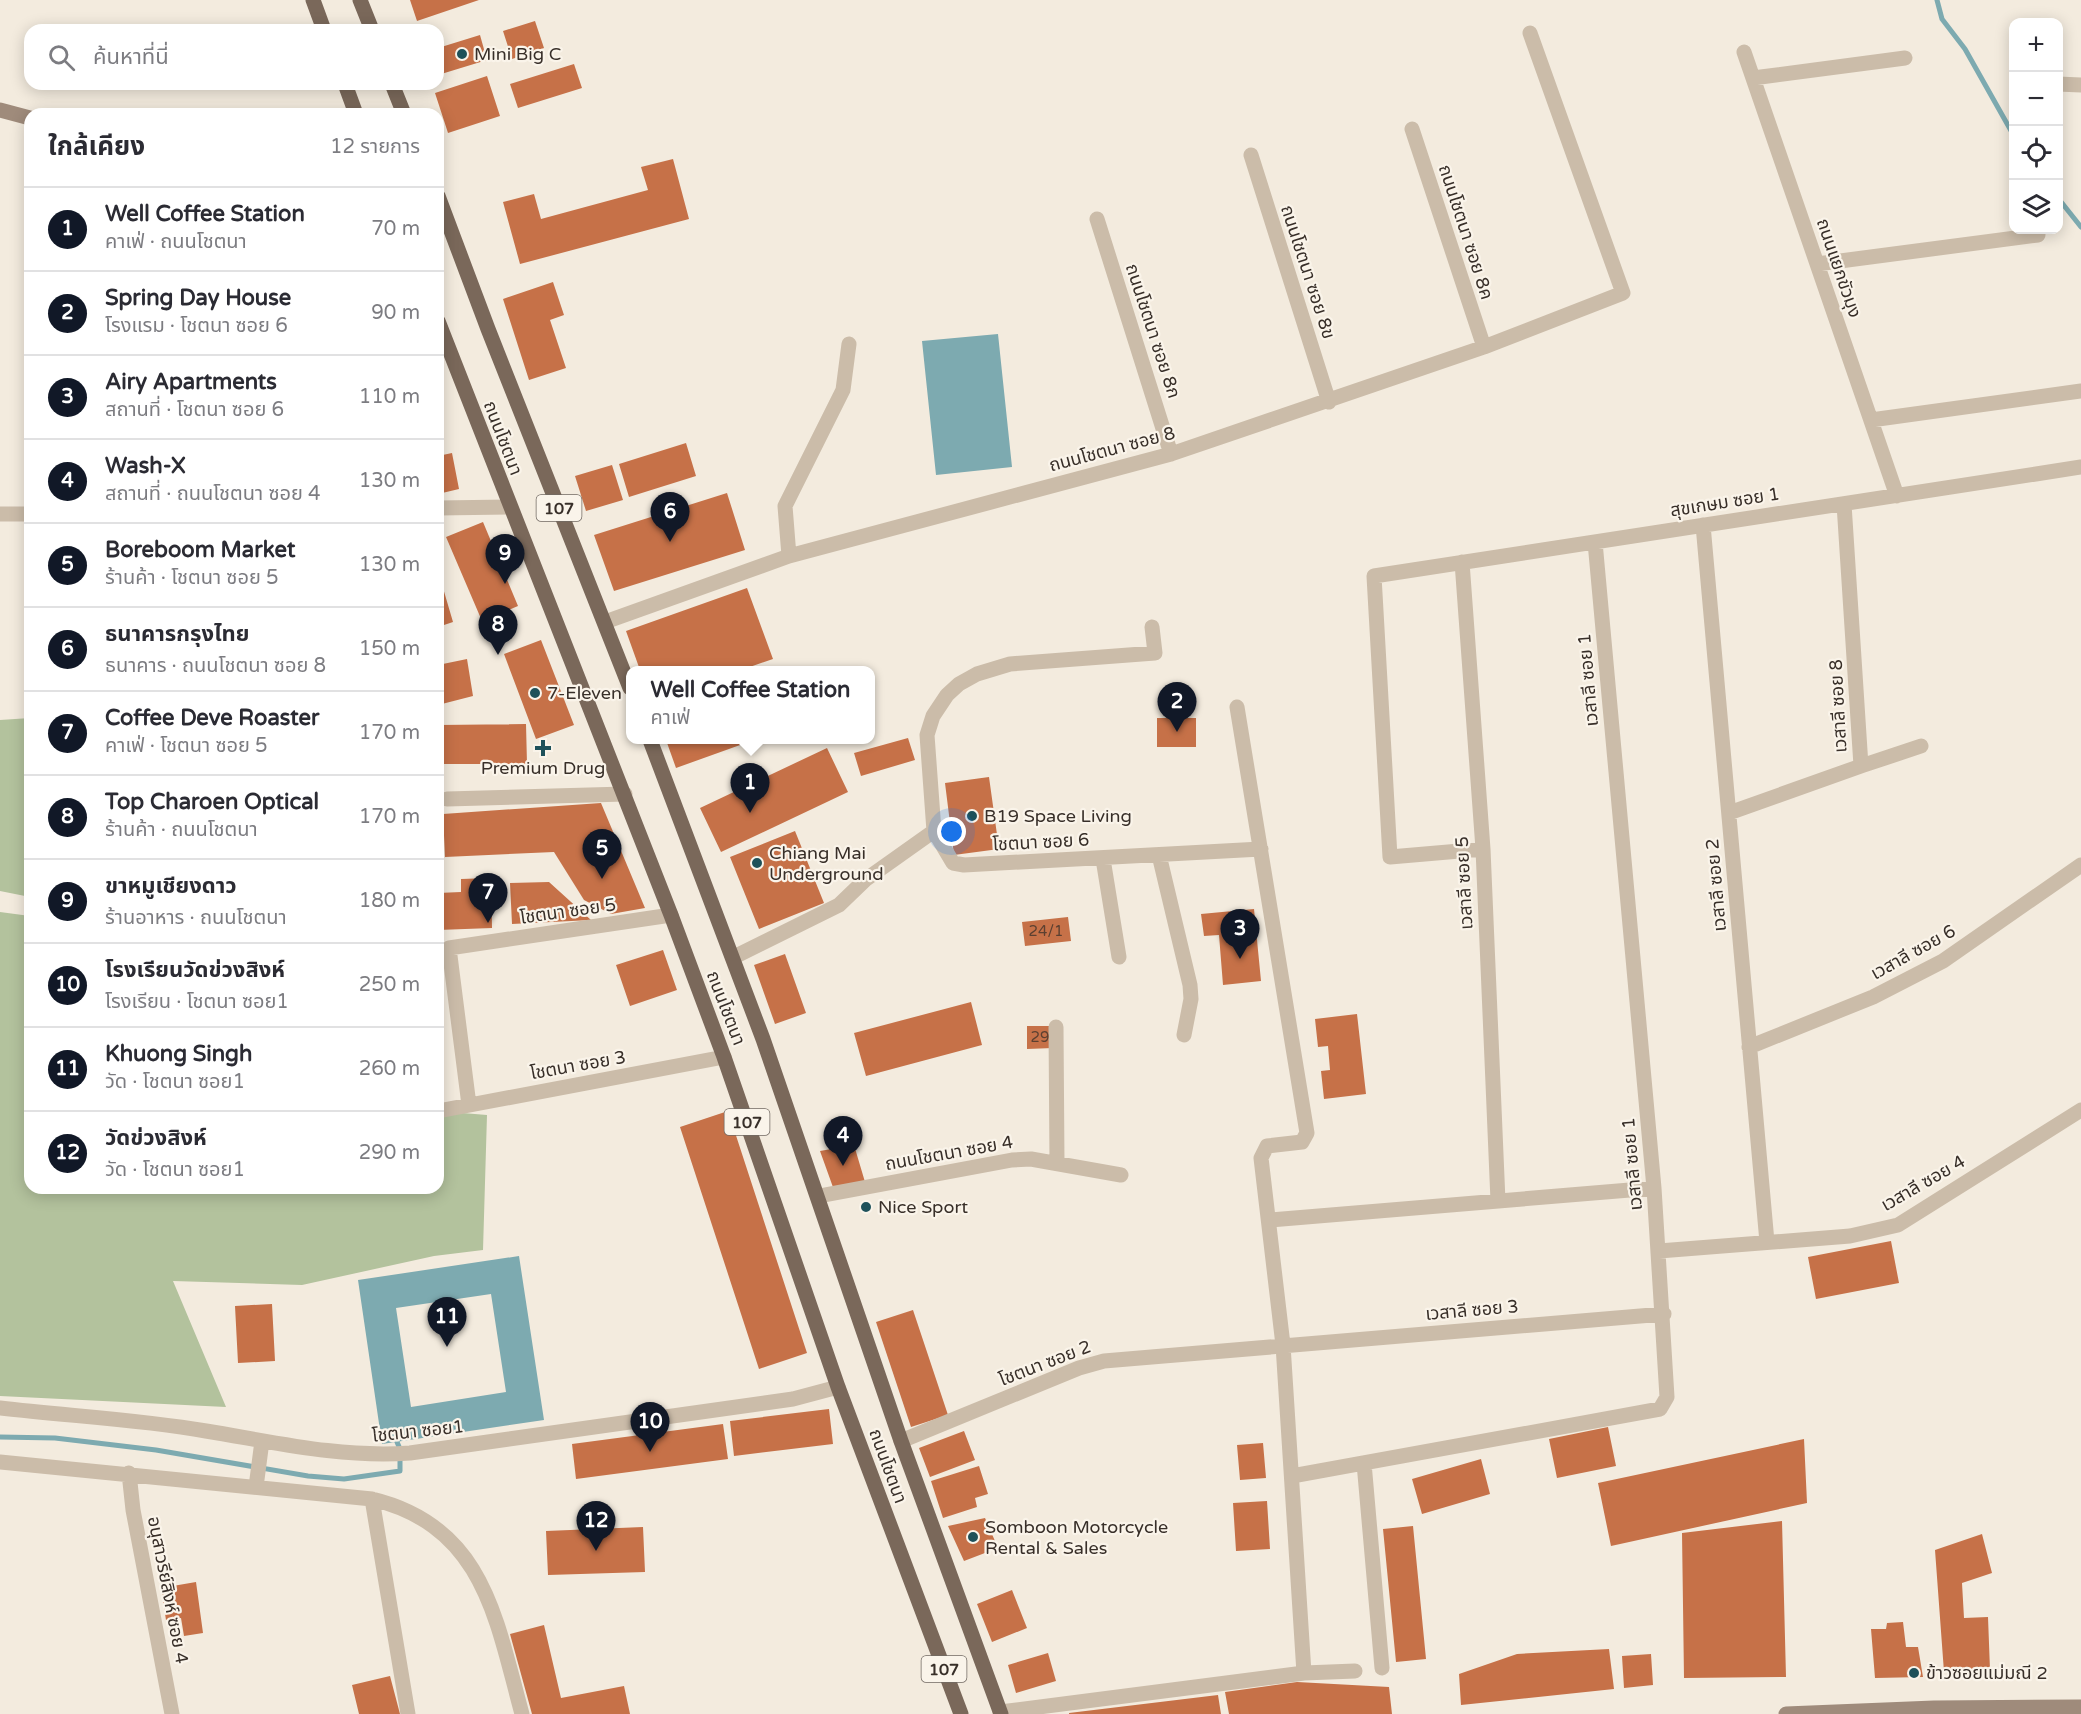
<!DOCTYPE html>
<html lang="th">
<meta charset="utf-8">
<style>
:root{--surface:#fff;--page:#f7f7f7;--text:#2b2b33;--muted:#7c7c81;--line:#e1e1e2;--accent:#111827}
body{margin:0;font-family:"Varela Round","Noto Sans Thai",sans-serif;background:var(--page);color:var(--text)}
.controls{position:absolute;right:18px;top:18px;display:grid;overflow:hidden;border-radius:12px;box-shadow:0 3px 15px #0003}
.controls button{width:54px;height:54px;display:grid;place-items:center;padding:0;border:0;border-bottom:2px solid var(--line);background:var(--surface);color:var(--text);font:30px sans-serif}
.you{position:absolute;left:952px;top:832px;width:21px;height:21px;margin:-15px;border:4px solid #fff;border-radius:50%;background:#1a73e8;box-shadow:0 0 0 9px #1a73e833}
.badge{display:grid;place-items:center;width:39px;height:39px;border-radius:50%;background:var(--accent);color:#fff;font-size:20px;font-weight:700}
.pin{position:absolute;translate:-50% -50px;filter:drop-shadow(0 2px 3px #0008)}
.pin::after{content:'';position:absolute;top:32px;width:21px;height:18px;background:inherit;clip-path:polygon(0 0,100% 0,50% 100%)}
.popup{position:absolute;left:626px;top:666px;width:249px;height:78px;box-sizing:border-box;display:grid;place-content:center;border-radius:12px;background:var(--surface);filter:drop-shadow(0 2px 4px #0005);font-size:20px;white-space:nowrap;color:var(--muted)}
.popup b{font-size:22px;color:var(--text)}
.popup::after{content:'';position:absolute;left:50%;top:100%;margin-left:-12px;border:12px solid transparent;border-top-color:var(--surface)}
.list{margin:0;padding:0;list-style:none}
h2{display:flex;justify-content:space-between;align-items:center;height:78px;margin:0;padding:0 24px;font-size:26px}
h2 small{font-size:20px;font-weight:400;color:var(--muted)}
.list li{display:grid;grid-template-columns:39px 1fr auto;gap:18px;align-items:center;box-sizing:border-box;height:84px;padding:0 24px;border-top:2px solid var(--line)}
.list b{display:block;font-size:22px;white-space:nowrap}
.list p{margin:0;font-size:20px;white-space:nowrap;color:var(--muted)}
.list em{font-size:20px;font-style:normal;color:var(--muted)}
.icon{flex:none;width:33px;height:33px;fill:none;stroke:currentColor;stroke-width:2;stroke-linecap:round;stroke-linejoin:round}
.map{position:relative;flex:none;width:2081px;height:1714px;overflow:hidden}
.search{position:absolute;background:var(--surface);box-shadow:0 3px 15px #0003;left:24px;top:24px;width:420px;height:66px;display:flex;align-items:center;gap:15px;box-sizing:border-box;padding:0 21px;border-radius:18px;color:var(--muted);font-size:22px}
.panel{position:absolute;background:var(--surface);box-shadow:0 3px 15px #0003;left:24px;top:108px;width:420px;height:1086px;border-radius:18px}
.map>svg:first-child{display:block}
.green{fill:#b3c29d}
.water{fill:#7daab0;fill-rule:evenodd}
.lines{fill:none;stroke-linecap:round;stroke-linejoin:round}
.stream{stroke:#7daab0;stroke-width:5}
.building{fill:#c67148}
.street{stroke:#cbbca9;stroke-width:15}
.secondary{stroke:#9f8b7b;stroke-width:15}
.primary{stroke:#7a685a;stroke-width:15}
.poi-dot{fill:#1e515a;stroke:#faf4ea;stroke-width:2}
.labels{text-anchor:middle;stroke-width:4.5;stroke-linejoin:round;paint-order:stroke}
.number-label{font-size:15px;fill:#5c4031}
.shield{fill:#faf4ea;stroke:#726a63;stroke-width:1.5}
.shield-label{font-size:16px;font-weight:bold;fill:#382f29}
.poi-label{font-size:18px;fill:#382f29;stroke:#faf4ea;text-anchor:start}
.street-label{font-size:18px;fill:#382f29;stroke:#faf4ea}
</style>
<div class="map">
<svg width="2081" height="1714" viewBox="0 0 2081 1714">
<rect width="100%" height="100%" fill="#f3ebde"/>
<path class="green" d="M30 718V897L0 891V720Z
M0 912 30 916V1188H438V1111L487 1115 483 1250 434 1256 302 1285 173 1281 226 1407 0 1396Z"/>
<path class="water" d="M998 334 1012 467 936 475 922 341Z
M519 1256 544 1420 382 1444 358 1280ZM491 1294 506 1392 411 1407 396 1308Z"/>
<g class="lines">
<path class="stream" d="M1937 0 1942 19 1965 49 2014 136
M2058 198 2081 227
M0 1437 55 1438 156 1450 308 1476 344 1479 400 1471V1449L397 1442"/>
</g>
<path class="building" d="M410 0H479L417 21Z
M535 21 544 48 512 59 503 31Z
M480 35 487 60 438 75V48Z
M574 64 582 88 518 108 510 84Z
M487 76 500 116 448 133 435 93Z
M673 159 689 219 520 264 503 202 534 194 541 219 648 190 641 167Z
M553 282 564 315 550 320 566 368 529 380 503 299Z
M686 443 696 476 629 497 619 464Z
M452 453 459 489 438 494V456Z
M612 465 623 500 586 511 575 476Z
M727 493 745 550 614 591 594 535Z
M483 522 518 606 482 621 446 537Z
M443 588 453 622 438 627V590Z
M747 588 773 659 741 670H640L626 631Z
M541 640 574 725 536 739 504 654Z
M467 659 473 696 438 705V665Z
M1157 718H1196V747H1157Z
M526 724 527 764H438V725Z
M908 738 915 760 861 776 854 753Z
M666 740H754L676 768Z
M827 748 848 792 721 852 700 808Z
M989 777 999 849 954 855 945 783Z
M601 803 645 908 611 914 584 900 554 852 445 857 443 814Z
M795 831 824 903 759 929 730 857Z
M491 878 492 928 438 930V893L461 892V879Z
M549 882 591 920 512 924 510 883Z
M1254 909 1261 981 1223 985 1219 935 1204 936 1201 914Z
M1068 917 1071 941 1025 946 1022 922Z
M663 950 677 990 630 1006 616 965Z
M785 954 806 1013 775 1024 754 965Z
M971 1002 982 1045 866 1076 854 1033Z
M1357 1014 1366 1094 1324 1099 1321 1071 1330 1070 1328 1046 1318 1047 1315 1019Z
M1027 1026H1053V1048L1027 1049Z
M728 1111 807 1353 759 1369 680 1127Z
M854 1145 865 1182 834 1190 820 1151Z
M1891 1241 1899 1283 1816 1299 1808 1257Z
M272 1304 275 1361 238 1363 235 1306Z
M913 1310 948 1415 911 1427 876 1322Z
M829 1409 833 1444 734 1456 730 1421Z
M723 1424 728 1459 576 1479 572 1444Z
M1608 1427 1616 1466 1557 1478 1549 1439Z
M964 1431 975 1460 930 1477 919 1448Z
M1804 1439 1807 1503 1611 1546 1598 1483Z
M1263 1443 1266 1478 1240 1480 1237 1445Z
M1481 1459 1490 1494 1422 1514 1412 1479Z
M979 1466 988 1494 975 1498 977 1507 943 1518 931 1481Z
M1267 1501 1270 1549 1236 1551 1233 1503Z
M985 1518 998 1548 964 1561 948 1526Z
M1782 1521 1786 1677 1684 1678 1682 1533Z
M1413 1526 1426 1659 1396 1662 1383 1529Z
M643 1527 645 1572 548 1575 546 1531Z
M1982 1534 1992 1573 1962 1583 1964 1618 1988 1617 1990 1670 1944 1672 1935 1550Z
M196 1582 203 1633 184 1636 181 1618 166 1620 161 1588Z
M1012 1590 1027 1628 992 1642 977 1604Z
M1903 1622 1906 1647H1918L1923 1677 1875 1678 1871 1629H1886L1887 1623Z
M544 1625 561 1698 624 1686 630 1714H532L510 1634Z
M1609 1649 1614 1689 1461 1705 1459 1674 1517 1654Z
M1048 1653 1056 1681 1016 1693 1008 1665Z
M1651 1654 1653 1685 1624 1688 1622 1656Z
M390 1676 400 1714H359L352 1685Z
M1297 1682 1389 1687 1392 1714H1229L1225 1692Z
M1218 1695 1221 1714H1069V1713Z"/>
<g class="lines">
<path class="street" d="M1744 52 1897 496
M1753 78 1905 58
M2058 84 2081 85
M1412 129 1484 347
M1251 155 1329 402
M1097 219 1171 454
M1817 264 2038 235
M1871 420 2081 391
M438 508 509 507
M0 514H30
M1703 525 1767 1242
M789 556 785 506 843 390 849 344
M1462 562 1483 849 1498 1201
M605 622 789 556 1171 454 1484 347 1623 293 1530 33
M1861 766 1921 746
M447 799 625 794
M1729 813 1861 766 1844 504
M934 831 927 735 933 716 947 695 959 684 977 674 1010 664 1155 653 1152 627
M1483 849 1390 857 1374 576 2081 467
M1159 855 1190 985 1191 999 1184 1035
M1103 859 1119 957
M734 957 839 905 865 880 934 831 953 863 964 865 1261 849
M1056 1027 1057 1163
M1749 1047 1873 997 1943 961 2081 865
M469 1105 449 948 671 915
M438 1111 724 1057
M819 1196 1012 1160 1031 1159 1121 1175
M1270 1220 1654 1188
M1659 1251 1850 1236 1898 1225 2081 1110
M0 1408C68 1416 138 1419 206 1431 274 1442 340 1458 410 1453L793 1399 838 1387
M901 1441 1079 1368 1104 1361 1664 1314
M0 1462 372 1499C484 1526 496 1619 522 1714
M1364 1463 1382 1668
M129 1473 133 1510 172 1714
M1292 1476 1660 1409 1667 1397 1654 1188 1595 542
M256 1487 262 1441
M372 1499 408 1714
M1304 1673 1355 1671
M1000 1712 1304 1673 1283 1345 1261 1158 1267 1146 1302 1142 1307 1133 1237 707"/>
<path class="secondary" d="M0 110 30 118
M1786 1714 1934 1708 2081 1707"/>
<path class="primary" d="M313 0 324 30
M360 0 372 30
M345 84 356 114
M392 84 404 114
M438 196 488 329 630 688
M438 321 671 915 724 1057 838 1387 961 1714
M650 740 763 1039 901 1441 1001 1714"/>
</g>
<g class="poi-dot">
<circle cx="462" cy="54" r="6"/>
<circle cx="535" cy="693" r="6"/>
<path d="M540 739h6v6h6v6h-6v6h-6v-6h-6v-6h6z"/>
<circle cx="972" cy="816" r="6"/>
<circle cx="757" cy="863" r="6"/>
<circle cx="866" cy="1207" r="6"/>
<circle cx="973" cy="1537" r="6"/>
<circle cx="1914" cy="1673" r="6"/>
</g>
<g class="labels">
<g class="number-label">
<text x="1046" y="936">24/1</text>
<text x="1040" y="1042">29</text>
</g>
<g class="shield">
<rect x="536.5" y="495" width="45" height="26" rx="4.5"/>
<rect x="724.5" y="1109" width="45" height="26" rx="4.5"/>
<rect x="921.5" y="1656" width="45" height="26" rx="4.5"/>
</g>
<g class="shield-label">
<text x="559" y="514">107</text>
<text x="747" y="1128">107</text>
<text x="944" y="1675">107</text>
</g>
<g class="poi-label">
<text x="474" y="60">Mini Big C</text>
<text x="547" y="699">7-Eleven</text>
<text x="543" y="774" text-anchor="middle">Premium Drug</text>
<text x="984" y="822">B19 Space Living</text>
<text x="769" y="859">Chiang Mai<tspan x="769" dy="21">Underground</tspan></text>
<text x="878" y="1213">Nice Sport</text>
<text x="985" y="1533">Somboon Motorcycle<tspan x="985" dy="21">Rental &amp; Sales</tspan></text>
<text x="1926" y="1679">ข้าวซอยแม่มณี 2</text>
</g>
<g class="street-label">
<text transform="translate(1466 232) rotate(72)" y="6">ถนนโชตนา ซอย 8ค</text>
<text transform="translate(1839 268) rotate(71)" y="6">ถนนแยกขัวมุง</text>
<text transform="translate(1308 272) rotate(72)" y="6">ถนนโชตนา ซอย 8ข</text>
<text transform="translate(1153 331) rotate(72)" y="6">ถนนโชตนา ซอย 8ก</text>
<text transform="translate(503 438) rotate(69)" y="6">ถนนโชตนา</text>
<text transform="translate(1112 449) rotate(-15)" y="6">ถนนโชตนา ซอย 8</text>
<text transform="translate(1725 502) rotate(-9)" y="6">สุขเกษม ซอย 1</text>
<text transform="translate(1588 680) rotate(-95)" y="6">เวสาลี ซอย 1</text>
<text transform="translate(1838 706) rotate(-93)" y="6">เวสาลี ซอย 8</text>
<text transform="translate(1041 842) rotate(-3)" y="6">โชตนา ซอย 6</text>
<text transform="translate(1464 883) rotate(-93)" y="6">เวสาลี ซอย 5</text>
<text transform="translate(1716 885) rotate(-95)" y="6">เวสาลี ซอย 2</text>
<text transform="translate(568 911) rotate(-8)" y="6">โชตนา ซอย 5</text>
<text transform="translate(1913 952) rotate(-29)" y="6">เวสาลี ซอย 6</text>
<text transform="translate(726 1008) rotate(69)" y="6">ถนนโชตนา</text>
<text transform="translate(578 1065) rotate(-10)" y="6">โชตนา ซอย 3</text>
<text transform="translate(949 1153) rotate(-10)" y="6">ถนนโชตนา ซอย 4</text>
<text transform="translate(1632 1164) rotate(-95)" y="6">เวสาลี ซอย 1</text>
<text transform="translate(1923 1183) rotate(-30)" y="6">เวสาลี ซอย 4</text>
<text transform="translate(1472 1310) rotate(-5)" y="6">เวสาลี ซอย 3</text>
<text transform="translate(1045 1363) rotate(-21)" y="6">โชตนา ซอย 2</text>
<text transform="translate(418 1431) rotate(-6)" y="6">โชตนา ซอย1</text>
<text transform="translate(888 1466) rotate(70)" y="6">ถนนโชตนา</text>
<text transform="translate(168 1590) rotate(79)" y="6">อนุสาวรีย์สิงห์ ซอย 4</text>
</g>
</g>
</svg>
<div class="controls">
<button>+</button>
<button>−</button>
<button><svg class="icon" aria-label="locate" viewBox="0 0 24 24"><circle cx="12" cy="12" r="6"/><path d="M12 2v4M12 18v4M2 12h4M18 12h4"/></svg></button>
<button><svg class="icon" aria-label="layers" viewBox="0 0 24 24"><path d="M12 4l9 5-9 5-9-5zM3 14l9 5 9-5"/></svg></button>
</div>
<div class="you"></div>
<div class="pin badge" style="left:750px;top:813px">1</div>
<div class="popup"><b>Well Coffee Station</b>คาเฟ่</div>
<div class="pin badge" style="left:1177px;top:732px">2</div>
<div class="pin badge" style="left:1240px;top:959px">3</div>
<div class="pin badge" style="left:843px;top:1166px">4</div>
<div class="pin badge" style="left:602px;top:879px">5</div>
<div class="pin badge" style="left:670px;top:542px">6</div>
<div class="pin badge" style="left:488px;top:923px">7</div>
<div class="pin badge" style="left:498px;top:655px">8</div>
<div class="pin badge" style="left:505px;top:584px">9</div>
<div class="pin badge" style="left:650px;top:1452px">10</div>
<div class="pin badge" style="left:447px;top:1347px">11</div>
<div class="pin badge" style="left:596px;top:1551px">12</div>
<div class="search"><svg class="icon" aria-label="search" viewBox="0 0 24 24"><circle cx="10" cy="10" r="6"/><path d="M15 15l6 6"/></svg>ค้นหาที่นี่</div>
<section class="panel">
<h2>ใกล้เคียง<small>12 รายการ</small></h2>
<ul class="list">
<li><span class="badge">1</span><div><b>Well Coffee Station</b><p>คาเฟ่ · ถนนโชตนา</p></div><em>70 m</em></li>
<li><span class="badge">2</span><div><b>Spring Day House</b><p>โรงแรม · โชตนา ซอย 6</p></div><em>90 m</em></li>
<li><span class="badge">3</span><div><b>Airy Apartments</b><p>สถานที่ · โชตนา ซอย 6</p></div><em>110 m</em></li>
<li><span class="badge">4</span><div><b>Wash-X</b><p>สถานที่ · ถนนโชตนา ซอย 4</p></div><em>130 m</em></li>
<li><span class="badge">5</span><div><b>Boreboom Market</b><p>ร้านค้า · โชตนา ซอย 5</p></div><em>130 m</em></li>
<li><span class="badge">6</span><div><b>ธนาคารกรุงไทย</b><p>ธนาคาร · ถนนโชตนา ซอย 8</p></div><em>150 m</em></li>
<li><span class="badge">7</span><div><b>Coffee Deve Roaster</b><p>คาเฟ่ · โชตนา ซอย 5</p></div><em>170 m</em></li>
<li><span class="badge">8</span><div><b>Top Charoen Optical</b><p>ร้านค้า · ถนนโชตนา</p></div><em>170 m</em></li>
<li><span class="badge">9</span><div><b>ขาหมูเชียงดาว</b><p>ร้านอาหาร · ถนนโชตนา</p></div><em>180 m</em></li>
<li><span class="badge">10</span><div><b>โรงเรียนวัดข่วงสิงห์</b><p>โรงเรียน · โชตนา ซอย1</p></div><em>250 m</em></li>
<li><span class="badge">11</span><div><b>Khuong Singh</b><p>วัด · โชตนา ซอย1</p></div><em>260 m</em></li>
<li><span class="badge">12</span><div><b>วัดข่วงสิงห์</b><p>วัด · โชตนา ซอย1</p></div><em>290 m</em></li>
</ul>
</section>
</div>
